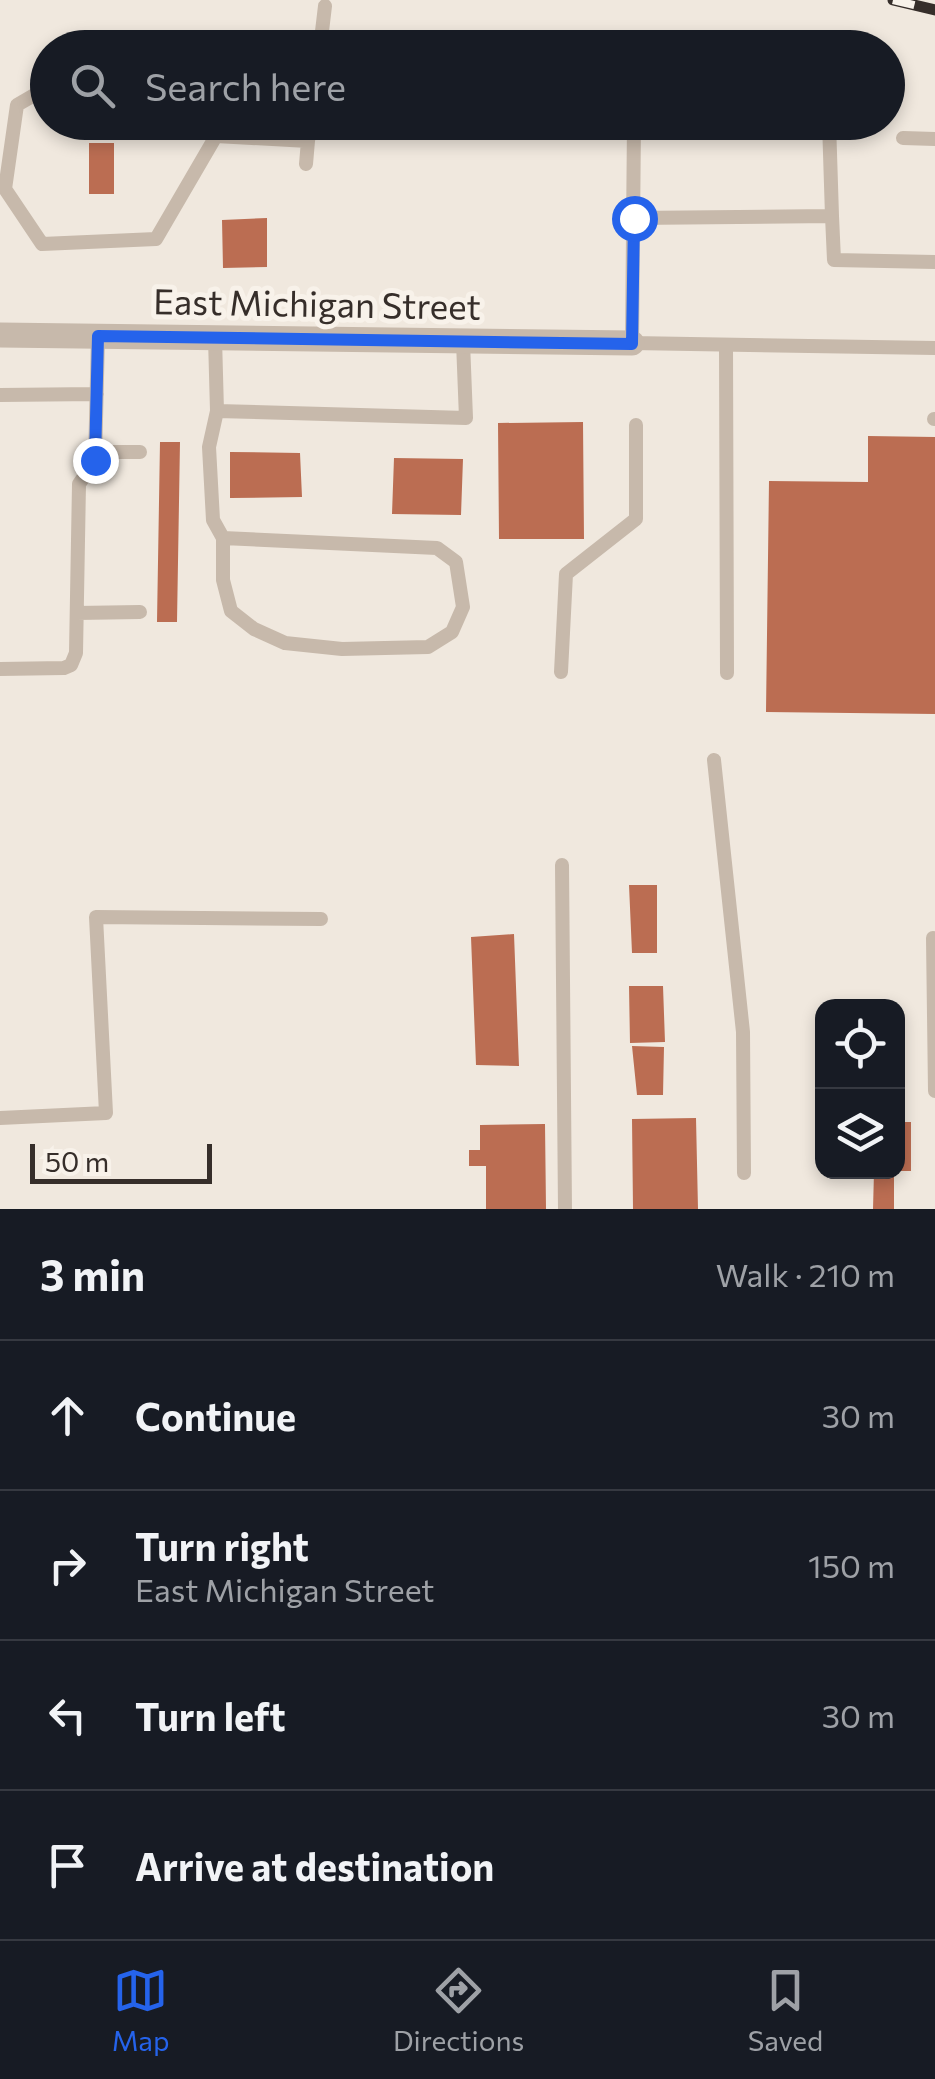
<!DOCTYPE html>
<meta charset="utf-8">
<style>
:root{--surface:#171b24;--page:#242831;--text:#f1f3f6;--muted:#9ea1a6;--line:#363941;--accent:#2563eb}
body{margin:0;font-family:Commissioner,sans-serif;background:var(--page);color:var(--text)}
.controls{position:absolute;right:30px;bottom:30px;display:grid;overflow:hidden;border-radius:20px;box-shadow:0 5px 15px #0003}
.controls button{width:90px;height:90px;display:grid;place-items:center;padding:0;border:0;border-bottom:2px solid var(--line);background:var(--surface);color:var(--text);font:50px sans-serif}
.scale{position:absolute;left:30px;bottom:25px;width:182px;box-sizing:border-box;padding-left:10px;border:5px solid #362e2a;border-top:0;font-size:28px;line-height:35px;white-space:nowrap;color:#362e2a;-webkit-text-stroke:8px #f8f2ea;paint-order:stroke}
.stop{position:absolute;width:30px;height:30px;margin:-22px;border:8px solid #2563eb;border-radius:50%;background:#fff}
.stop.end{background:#2563eb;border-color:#fff;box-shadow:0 2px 10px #0008}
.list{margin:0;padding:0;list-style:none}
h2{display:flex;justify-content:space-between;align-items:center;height:130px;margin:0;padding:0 40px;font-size:42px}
h2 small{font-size:32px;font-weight:400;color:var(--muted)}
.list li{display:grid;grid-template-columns:65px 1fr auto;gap:30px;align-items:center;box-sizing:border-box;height:150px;padding:0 40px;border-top:2px solid var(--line)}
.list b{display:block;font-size:38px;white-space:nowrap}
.list p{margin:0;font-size:32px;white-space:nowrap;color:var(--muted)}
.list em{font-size:32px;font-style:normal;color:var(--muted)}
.icon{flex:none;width:55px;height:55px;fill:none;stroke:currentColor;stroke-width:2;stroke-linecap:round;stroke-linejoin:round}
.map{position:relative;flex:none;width:935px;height:1209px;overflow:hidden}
.search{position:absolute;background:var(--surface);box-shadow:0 5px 15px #0003;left:30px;right:30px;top:30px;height:110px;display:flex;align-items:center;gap:25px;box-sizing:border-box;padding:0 35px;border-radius:55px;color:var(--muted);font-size:38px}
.sheet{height:730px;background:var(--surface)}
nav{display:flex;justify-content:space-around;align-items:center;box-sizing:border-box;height:140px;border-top:2px solid var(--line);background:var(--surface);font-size:28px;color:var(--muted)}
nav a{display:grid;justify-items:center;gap:5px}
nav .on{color:var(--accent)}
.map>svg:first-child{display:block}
.building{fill:#bb6d52}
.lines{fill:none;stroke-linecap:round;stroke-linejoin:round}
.lane{stroke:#c7b9ab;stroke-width:14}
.street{stroke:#c7b9ab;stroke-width:25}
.rail-casing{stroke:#362e2a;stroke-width:11}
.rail{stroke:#f8f2ea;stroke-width:8;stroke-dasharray:22;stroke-linecap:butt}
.route{stroke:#2563eb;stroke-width:12}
.labels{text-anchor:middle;stroke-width:10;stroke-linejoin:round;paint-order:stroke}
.street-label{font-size:35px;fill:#362e2a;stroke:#f8f2ea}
</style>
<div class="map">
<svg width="935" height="1209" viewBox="0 0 935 1209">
<rect width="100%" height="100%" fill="#f0e8de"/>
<path class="building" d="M89 143H114V194H89Z
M267 218V267L223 268 222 220Z
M583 422 584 539H499L498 423Z
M868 436 935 437V714L766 712 769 481 868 482Z
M160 442H180L177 622H157Z
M230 452 300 453 302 497 230 498Z
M394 458 463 459 461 515 392 514Z
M629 885H657V953H632Z
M514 934 519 1066 476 1065 471 937Z
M629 986H663L665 1042 630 1043Z
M898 1014H902L905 1080H898Z
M632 1046 664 1047 663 1095H637Z
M696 1118 698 1209H633L632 1119Z
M898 1122H911V1171H898Z
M545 1124 546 1209H486V1166H469V1150H480V1125Z
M874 1172H894V1209H873Z"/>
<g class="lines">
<path class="lane" d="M320 48 325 6
M48 87 17 105 5 189 42 244 156 239 216 136
M201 122 216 136 308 141 306 164
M634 122 632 343 935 348
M829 122 832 216
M903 138 935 139
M308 141 311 122
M634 218 832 216 834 260 935 262
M215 338 217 411 466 418 463 342
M726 345 727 673
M0 395 97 394
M217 411 209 447 213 520 223 538V580L231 611 254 629 285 643 342 649 428 647 452 632 463 607 456 562 437 548 223 538
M934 419H935
M95 452H140
M77 613 140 612
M0 669 64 668 71 665 76 653 79 484 95 461 98 336
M561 672 566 574 636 519V425
M714 760 743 1032 744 1173
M562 865 565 1209
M933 938 935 1091
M0 1118 106 1113 96 917 321 919"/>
<path class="street" d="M0 335 632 343"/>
<defs>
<path id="rail" d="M893 0 935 10"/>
</defs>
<use href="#rail" class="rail-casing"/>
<use href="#rail" class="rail"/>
</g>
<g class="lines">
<path class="route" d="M95 460 98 336 632 344 634 218"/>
</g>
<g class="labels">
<g class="street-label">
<text transform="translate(317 305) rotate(1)" y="12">East Michigan Street</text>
</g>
</g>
</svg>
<div class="controls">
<button><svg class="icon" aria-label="locate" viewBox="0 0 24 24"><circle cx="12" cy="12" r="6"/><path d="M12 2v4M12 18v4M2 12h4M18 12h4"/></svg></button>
<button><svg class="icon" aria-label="layers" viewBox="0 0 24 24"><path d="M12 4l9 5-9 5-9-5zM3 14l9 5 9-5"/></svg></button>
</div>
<div class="scale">50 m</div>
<div class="stop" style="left:634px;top:218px"></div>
<div class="stop end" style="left:95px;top:460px"></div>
<div class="search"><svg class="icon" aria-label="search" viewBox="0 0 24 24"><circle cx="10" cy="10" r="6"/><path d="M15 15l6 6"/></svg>Search here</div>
</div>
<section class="sheet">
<h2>3 min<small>Walk · 210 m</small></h2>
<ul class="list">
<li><svg class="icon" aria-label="ahead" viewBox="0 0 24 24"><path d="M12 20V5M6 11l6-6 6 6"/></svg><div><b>Continue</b></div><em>30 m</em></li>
<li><svg class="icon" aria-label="right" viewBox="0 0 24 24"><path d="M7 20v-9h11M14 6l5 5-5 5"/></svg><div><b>Turn right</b><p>East Michigan Street</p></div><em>150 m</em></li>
<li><svg class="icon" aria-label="left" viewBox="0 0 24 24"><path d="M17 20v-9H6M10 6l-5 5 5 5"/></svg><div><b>Turn left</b></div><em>30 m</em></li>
<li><svg class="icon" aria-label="arrive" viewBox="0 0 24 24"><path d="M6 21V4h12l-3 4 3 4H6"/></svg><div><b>Arrive at destination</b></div></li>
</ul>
</section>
<nav>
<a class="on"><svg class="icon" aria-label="map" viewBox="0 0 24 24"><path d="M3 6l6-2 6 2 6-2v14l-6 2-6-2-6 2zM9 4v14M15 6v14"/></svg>Map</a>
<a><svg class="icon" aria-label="directions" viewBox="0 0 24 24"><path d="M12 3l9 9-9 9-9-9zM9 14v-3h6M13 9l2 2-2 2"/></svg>Directions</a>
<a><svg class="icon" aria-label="saved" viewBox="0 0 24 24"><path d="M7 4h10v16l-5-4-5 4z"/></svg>Saved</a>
</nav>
